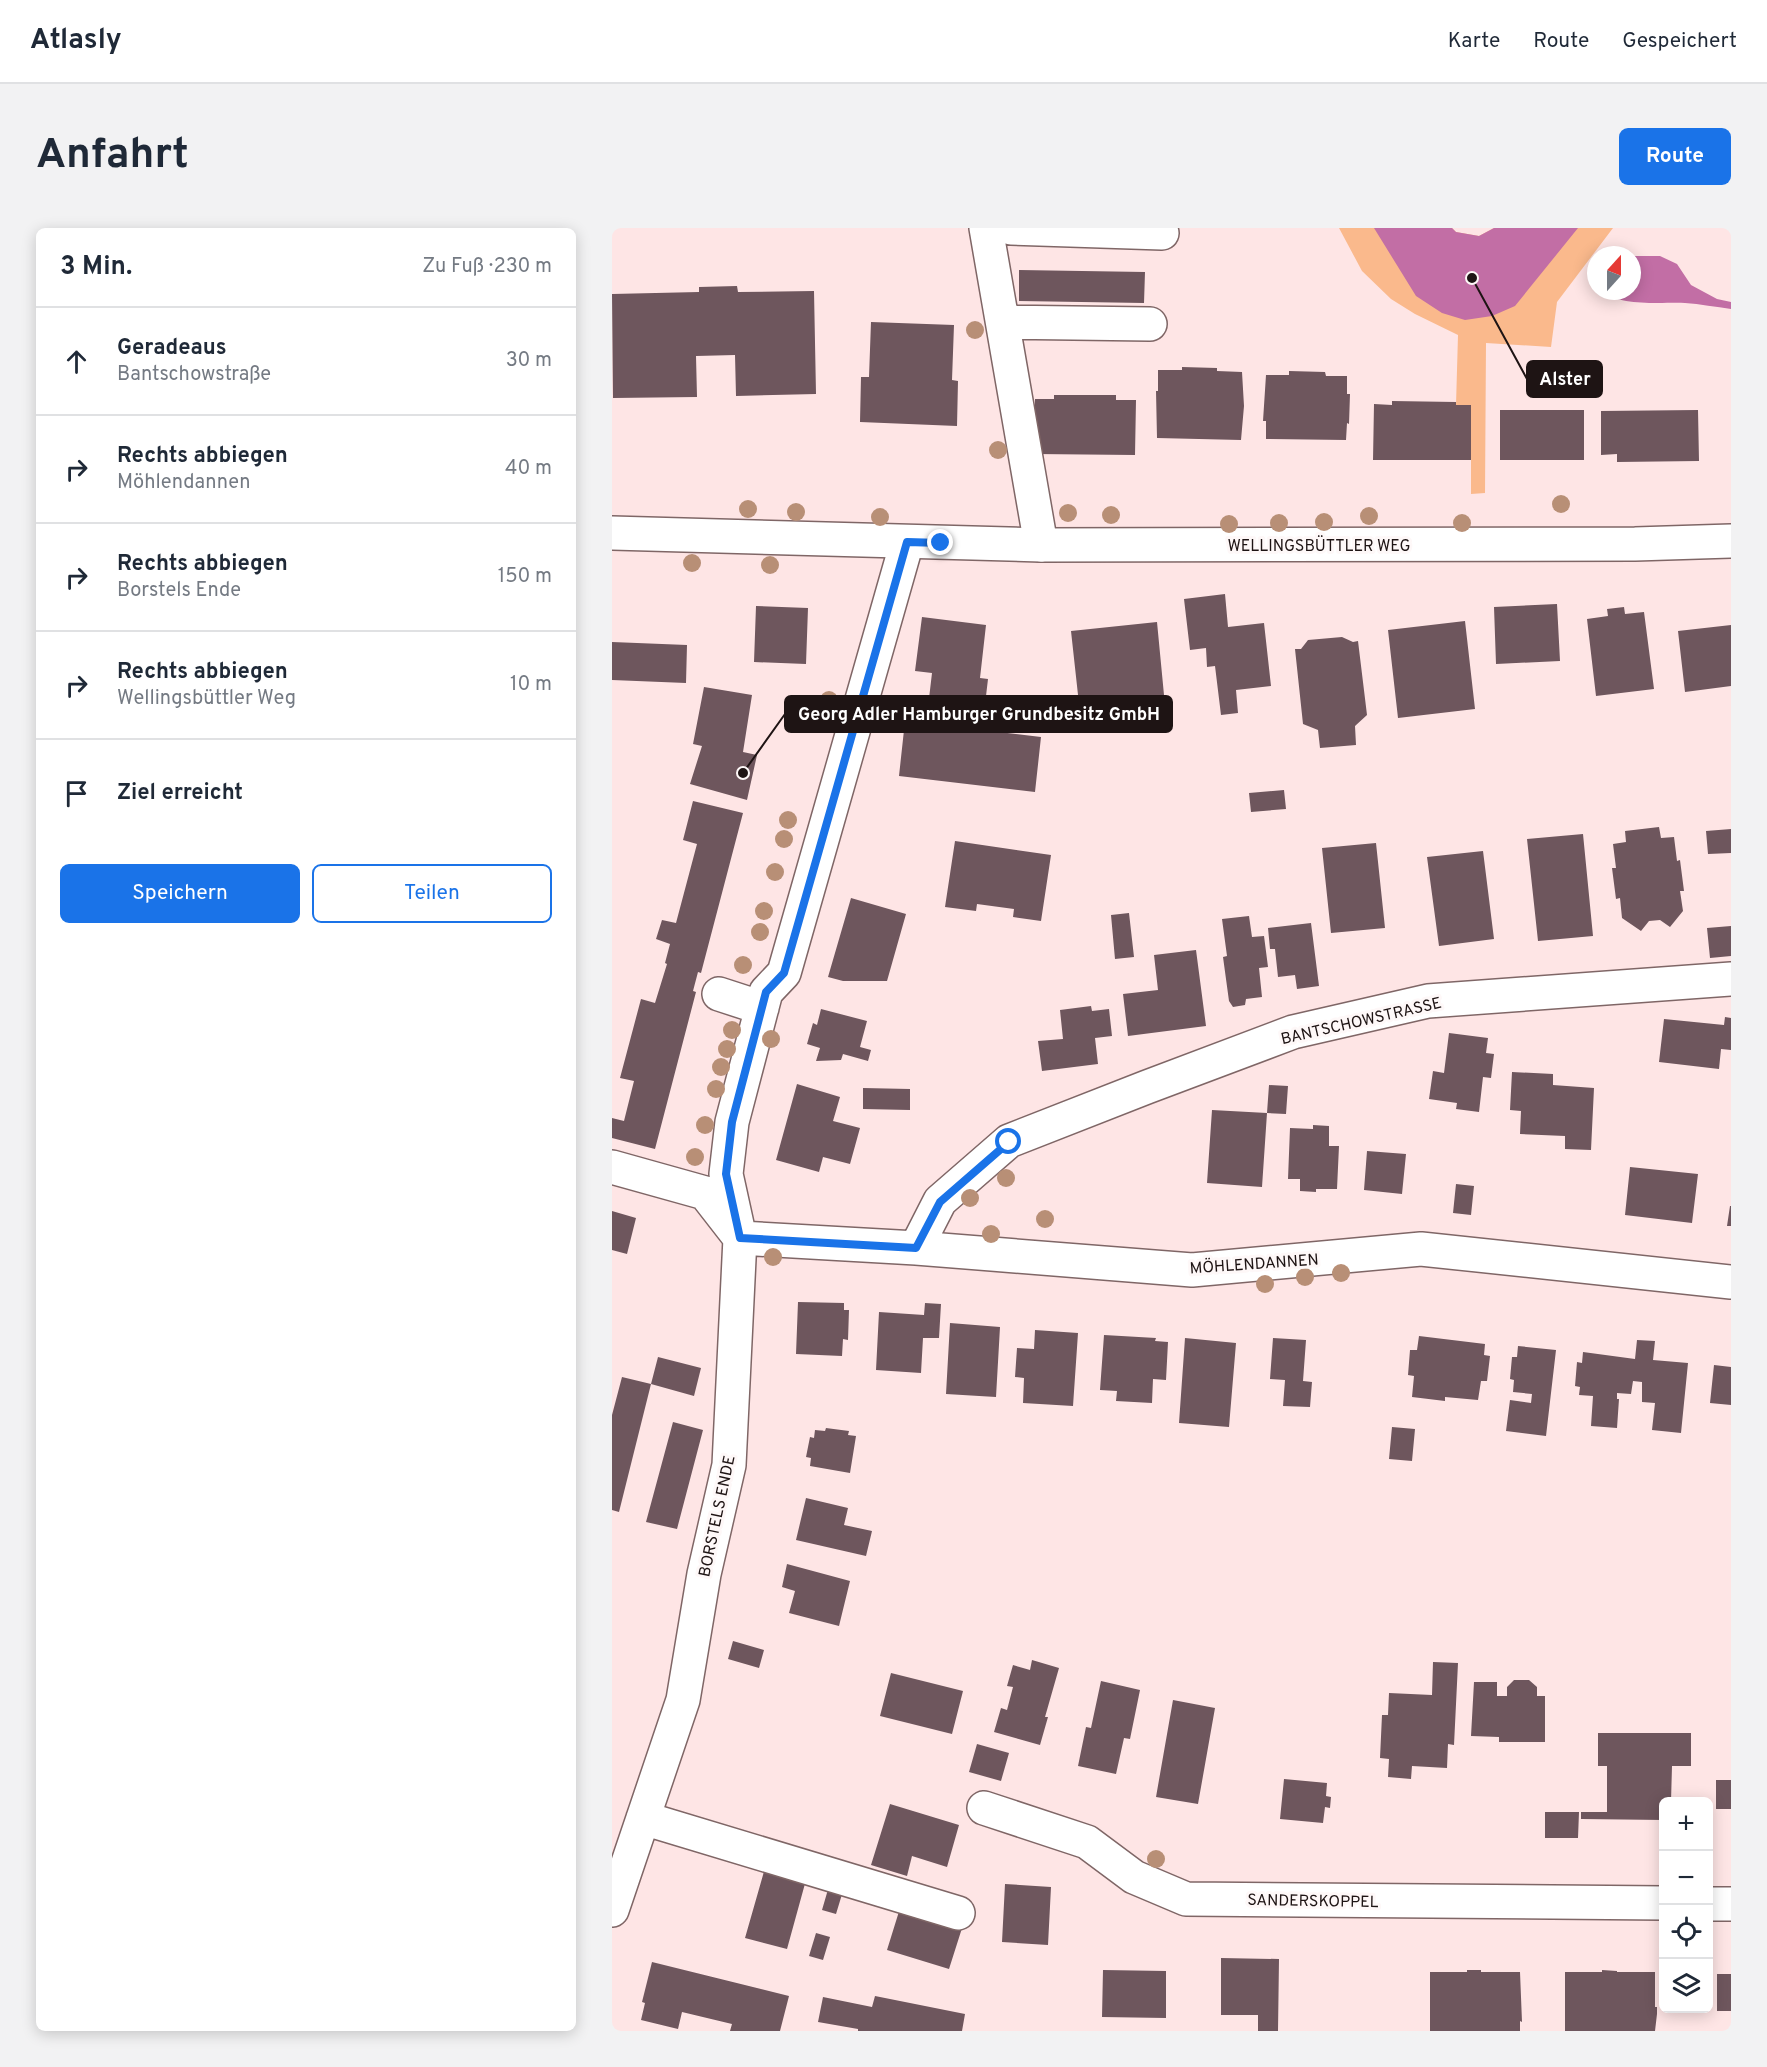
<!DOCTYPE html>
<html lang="de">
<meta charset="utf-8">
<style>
:root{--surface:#fff;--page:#f2f2f3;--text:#1f2937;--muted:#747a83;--line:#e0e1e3;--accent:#1a73e8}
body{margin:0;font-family:Overpass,sans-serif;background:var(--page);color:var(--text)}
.controls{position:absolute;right:18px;bottom:18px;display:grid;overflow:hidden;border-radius:9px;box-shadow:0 3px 15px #0003}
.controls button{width:54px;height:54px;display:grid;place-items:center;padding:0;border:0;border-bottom:2px solid var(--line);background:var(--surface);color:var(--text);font:30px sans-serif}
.compass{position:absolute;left:975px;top:18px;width:54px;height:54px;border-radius:50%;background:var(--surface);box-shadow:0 3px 15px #0003;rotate:21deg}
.stop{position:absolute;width:18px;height:18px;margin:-14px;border:4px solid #1a73e8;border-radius:50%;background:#fff}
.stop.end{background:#1a73e8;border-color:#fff;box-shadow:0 2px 6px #0008}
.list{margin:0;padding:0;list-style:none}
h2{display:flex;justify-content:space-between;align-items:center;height:78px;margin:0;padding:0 24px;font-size:26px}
h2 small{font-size:20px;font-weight:400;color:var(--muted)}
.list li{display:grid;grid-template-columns:39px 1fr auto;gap:18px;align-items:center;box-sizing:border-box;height:108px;padding:0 24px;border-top:2px solid var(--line)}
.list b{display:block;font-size:22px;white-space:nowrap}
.list p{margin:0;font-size:20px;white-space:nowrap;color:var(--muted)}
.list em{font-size:20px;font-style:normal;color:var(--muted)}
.actions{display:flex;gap:12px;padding:18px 24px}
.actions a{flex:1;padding:14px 0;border:2px solid var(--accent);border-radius:9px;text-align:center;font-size:21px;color:var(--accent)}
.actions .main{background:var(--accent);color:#fff}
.icon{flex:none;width:33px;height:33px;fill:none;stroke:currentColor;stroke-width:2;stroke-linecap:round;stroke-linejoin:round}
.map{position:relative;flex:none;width:1119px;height:1803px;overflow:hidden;border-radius:9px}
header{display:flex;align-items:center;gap:36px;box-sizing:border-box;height:84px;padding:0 30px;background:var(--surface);border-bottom:2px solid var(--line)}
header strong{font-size:28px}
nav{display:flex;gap:33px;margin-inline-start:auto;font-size:21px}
.intro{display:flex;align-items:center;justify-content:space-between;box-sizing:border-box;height:144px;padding:0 36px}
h1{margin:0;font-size:42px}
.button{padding:15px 27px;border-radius:9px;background:var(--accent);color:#fff;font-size:21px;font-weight:700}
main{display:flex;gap:36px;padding:0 36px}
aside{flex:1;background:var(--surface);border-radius:9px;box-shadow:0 3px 15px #0003}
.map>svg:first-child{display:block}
.green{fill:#fab98c}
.water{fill:#c26ea5}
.building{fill:#6e565d}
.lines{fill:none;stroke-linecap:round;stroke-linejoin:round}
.minor-casing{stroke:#7f6666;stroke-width:36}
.major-casing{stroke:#7f6666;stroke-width:36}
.minor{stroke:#fff;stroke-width:33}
.major{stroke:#fff;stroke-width:33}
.tree{fill:#b88f76}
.route{stroke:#1a73e8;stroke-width:8}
.labels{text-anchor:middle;stroke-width:6;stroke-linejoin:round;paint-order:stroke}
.street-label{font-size:16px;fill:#1e1414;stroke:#fef8f8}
.leader{fill:none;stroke:#1e1414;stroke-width:2}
.callout-dot{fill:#1e1414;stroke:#fef8f8;stroke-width:2}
.callout{fill:#1e1414;stroke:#1e1414;stroke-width:2}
.callout-label{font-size:18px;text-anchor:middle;font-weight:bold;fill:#fff}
</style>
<header>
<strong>Atlasly</strong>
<nav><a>Karte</a><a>Route</a><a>Gespeichert</a></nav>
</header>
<div class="intro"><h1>Anfahrt</h1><a class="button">Route</a></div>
<main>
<aside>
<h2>3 Min.<small>Zu Fuß · 230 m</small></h2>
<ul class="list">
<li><svg class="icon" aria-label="ahead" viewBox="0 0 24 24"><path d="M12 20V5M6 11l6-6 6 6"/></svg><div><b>Geradeaus</b><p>Bantschowstraße</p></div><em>30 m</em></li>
<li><svg class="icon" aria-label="right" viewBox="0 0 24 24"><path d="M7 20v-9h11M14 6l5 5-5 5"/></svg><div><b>Rechts abbiegen</b><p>Möhlendannen</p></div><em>40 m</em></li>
<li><svg class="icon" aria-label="right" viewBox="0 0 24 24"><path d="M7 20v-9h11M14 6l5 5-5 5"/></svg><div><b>Rechts abbiegen</b><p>Borstels Ende</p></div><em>150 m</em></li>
<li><svg class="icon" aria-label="right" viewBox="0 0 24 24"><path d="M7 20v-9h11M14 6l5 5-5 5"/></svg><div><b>Rechts abbiegen</b><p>Wellingsbüttler Weg</p></div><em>10 m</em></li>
<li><svg class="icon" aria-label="arrive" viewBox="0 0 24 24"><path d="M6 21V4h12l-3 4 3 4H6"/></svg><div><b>Ziel erreicht</b></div></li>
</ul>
<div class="actions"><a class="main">Speichern</a><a>Teilen</a></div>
</aside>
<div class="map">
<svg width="1119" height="1803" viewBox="0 0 1119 1803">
<rect width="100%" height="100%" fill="#fee5e5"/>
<path class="green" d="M727 0H840L844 4 867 8 882 0H1001L945 74 939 119 874 115 873 265 859 266V178L844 177 846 107 803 86 779 71 750 43Z"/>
<path class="water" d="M762 0H840L844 4 867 8 882 0H966L903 78 880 88 853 92 830 85 804 68Z
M1020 28H1048L1065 36 1079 57 1105 71 1119 74V81C1104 79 1088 76 1073 75 1050 74 1007 79 991 63H1020Z"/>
<path class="building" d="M407 42 533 44 532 75 407 73Z
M125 58 126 64 202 63 204 166 124 168 123 127 84 128 85 169 1 170 0 66 87 64V59Z
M259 94 342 97 340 152 346 153 345 198 248 194 249 149H257Z
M570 139 605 140V143L630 144 632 178 629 212 545 210 544 163H546V142H570Z
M677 143 713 144 714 148H735V166H738L737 196 735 195 734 212 654 211V193H651L654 147H677Z
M442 167H504V172H524L523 227 423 226V171H442Z
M780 173 844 174V177H859V232H761L762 176 780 177Z
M888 182H972V232H888Z
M1086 182 1087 233 1005 234V226L989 227V183Z
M613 366 616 399 652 395 659 458 624 462 626 485 609 487 603 438 595 439 594 420 578 422 572 371Z
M945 376 948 433 884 436 882 379Z
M144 378 196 380 194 436 142 434Z
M1012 379 1013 386 1032 384 1042 461 984 468 975 391 996 388 995 381Z
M310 389 374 397 368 450 376 451 370 502 429 509 423 564 287 548 293 493 314 496 320 445 303 443Z
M853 393 863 481 786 490 776 402Z
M545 394 552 467 467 476 459 403Z
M1119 397V458L1073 464 1066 403Z
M730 409 741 414 746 413 755 487 743 498 744 517 708 520 706 502 691 496 683 421H689L696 412Z
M0 414 75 417 74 455 0 452Z
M92 459 140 467 131 524 145 527 135 572 78 556 90 518 81 516Z
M672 562 674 581 639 584 637 565Z
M81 573 131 585 89 745 86 744 81 763 84 764 43 921 0 910V890L12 893 22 853 8 850 29 771 43 775 55 736 53 735 58 716 44 711 50 692 64 695 85 616 71 612Z
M1047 599 1049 610 1062 609 1065 633 1068 632 1072 663H1068L1071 683 1058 699 1048 692 1037 693 1029 703 1010 690 1008 670 1004 671 1000 640H1004L1001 616 1014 614 1013 603Z
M1119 601V625L1096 626 1094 603Z
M971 606 981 708 926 713 915 611Z
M343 613 439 627 429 693 401 689 402 681 365 676 364 683 333 679Z
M764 615 773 700 719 705 710 620Z
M871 623 882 711 827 718 815 629Z
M239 670 294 686 275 753H231L216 749Z
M517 685 522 729 503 731 499 687Z
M637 688 640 709 652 708 656 739 647 740 650 769 634 771 633 777 621 779 617 773 611 729 615 728 610 691Z
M699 695 707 758 685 761 683 747 666 749 663 721H658L656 700Z
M1119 698V728L1098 730 1095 700Z
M584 722 594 798 516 808 511 766 546 762 542 727Z
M479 778 480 783 497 781 500 808 483 810 486 836 430 843 426 813 451 811 448 782Z
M209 781 255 793 248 819 259 822 256 833 231 826 229 832 204 833 208 820 195 816 201 795 205 797Z
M1113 789 1119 790V822L1109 821 1107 841 1047 834 1052 791 1112 797Z
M837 805 876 810 874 825 882 826 879 850 871 849 867 884 844 881 845 875 817 871 821 843 832 845Z
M900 844 941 846V857L982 860 979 922 953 921V908L908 906 909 883 898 882Z
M185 856 228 869 221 893 248 900 238 936 211 929 207 944 164 932Z
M657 857 676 858 674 886 655 885 650 959 595 955 600 882 655 885Z
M251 860 298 861V882L251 881Z
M701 897 717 898V918H727L725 961H704V964L688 963V951H676L678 900 701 901Z
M755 923 794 926 790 966 752 962Z
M1018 939 1086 946 1080 995 1013 987Z
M844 956 862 958 859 987 841 985Z
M1118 978H1119V998H1115Z
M0 983 24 990 15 1026 0 1022Z
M186 1074 232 1075V1082H237L236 1112 231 1111 230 1128 184 1126Z
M313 1075 329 1076 327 1110H311L309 1145 264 1142 267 1084 312 1087Z
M338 1095 388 1099 384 1169 334 1166Z
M423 1102 466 1105 461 1178 411 1175 412 1150 403 1149 405 1120 422 1121Z
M492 1107 544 1110 543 1113 556 1114 554 1152 541 1151 540 1175 504 1173 505 1163 488 1162Z
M807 1108 873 1116 872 1127 878 1128 875 1153H869L866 1172 833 1169V1173L800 1169 802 1148 796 1147 798 1122H805Z
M573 1110 624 1115 617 1199 567 1195Z
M661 1110 694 1112 691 1153 700 1154 698 1179 671 1178 673 1152 658 1151Z
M1025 1112 1043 1113 1041 1132 1076 1135 1069 1205 1040 1202 1043 1175 1030 1174V1154L1021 1153 1019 1166 1005 1165V1171H1007L1005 1200 979 1198 981 1168 967 1167 968 1159 963 1158 965 1134 970 1135 971 1124 1023 1131Z
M906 1118 944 1122 934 1208 894 1203 898 1172 919 1175 920 1166 901 1164 902 1152 898 1151 900 1129H905Z
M46 1129 89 1140 82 1168 39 1156Z
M1102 1137 1119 1139V1177L1098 1175Z
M10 1149 39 1156 7 1284 0 1282V1187Z
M61 1194 91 1202 65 1301 34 1294Z
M780 1199 803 1201 800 1233 777 1231Z
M214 1200 237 1203 236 1207 244 1208 238 1245 198 1238 199 1230 194 1229 198 1209 202 1210 203 1202 213 1203Z
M194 1270 236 1280 232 1297 260 1303 254 1328 184 1312Z
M175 1336 238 1353 227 1398 177 1385 183 1363 170 1359Z
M121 1413 152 1422 147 1440 116 1431Z
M420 1432 447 1440 433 1489H436L428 1517 382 1504 389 1480 395 1482 401 1459 395 1458 401 1437 418 1442Z
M821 1434 846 1435 842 1517 836 1516 835 1540 800 1538 799 1551 776 1549 777 1531 768 1530 770 1487H776L777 1465 820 1467Z
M279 1445 351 1463 340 1506 268 1488Z
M902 1452H917L925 1459V1468H933V1514H887V1509L859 1508 862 1454H885V1468H895V1459Z
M489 1453 528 1462 518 1511 512 1510 504 1546 466 1538 474 1499 479 1500Z
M561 1472 603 1480 586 1576 544 1569Z
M986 1505H1079V1538H1060L1059 1574H1052V1592L969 1591V1584H995V1538H986Z
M365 1516 397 1525 389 1553 357 1544Z
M672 1551 715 1555 714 1568 719 1569 718 1580 713 1579 711 1595 668 1591Z
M1104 1552H1119V1581H1104Z
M278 1576 347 1597 335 1639 300 1628 295 1648 259 1637Z
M933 1584H967L966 1610H933Z
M153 1640 194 1652 175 1721 133 1710Z
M393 1656 439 1659 436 1717 390 1714Z
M217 1658 231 1663 224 1686 210 1682Z
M289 1677 351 1697 337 1741 275 1722Z
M204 1705 218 1709 211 1732 197 1728Z
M609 1730 667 1731 666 1803H646V1787H609Z
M40 1734 177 1768 168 1803H118L120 1796 70 1784 66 1801 29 1792 33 1775 30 1774Z
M491 1742 554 1743V1790L490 1789Z
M855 1742H869V1744H908L910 1794 908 1793V1803H818V1744H855Z
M990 1742 1005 1743V1744H1043V1779H1045V1786L1043 1803H953V1744H990Z
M1105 1746H1119V1783H1105Z
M263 1768 353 1786 350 1803H246V1801L206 1794 211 1769 260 1779Z"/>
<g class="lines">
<defs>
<path id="minor" d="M374 0 429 317
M399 0 550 5
M391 94 538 96
M107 766 150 780
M0 939 93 965 128 1010 304 1020 580 1042 809 1021 1119 1054
M304 1020 328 973 397 913 535 859 681 804 816 773 1119 751
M372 1580 475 1614 522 1649 574 1671 1052 1675
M31 1590 346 1685
M1096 1676H1119
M0 1682 71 1472 92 1346 117 1237 128 1010 114 946 120 894 154 764 172 745 295 314"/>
<path id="major" d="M0 305 429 317 1023 316 1119 313"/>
</defs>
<use href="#minor" class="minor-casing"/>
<use href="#major" class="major-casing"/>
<use href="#minor" class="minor"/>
<use href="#major" class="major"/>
</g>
<g class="tree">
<circle cx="363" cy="102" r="9"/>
<circle cx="386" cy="222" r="9"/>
<circle cx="949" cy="276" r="9"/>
<circle cx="136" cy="281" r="9"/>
<circle cx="184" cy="284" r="9"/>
<circle cx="456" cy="285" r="9"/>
<circle cx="499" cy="287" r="9"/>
<circle cx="757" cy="288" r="9"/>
<circle cx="268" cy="289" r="9"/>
<circle cx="712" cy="294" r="9"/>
<circle cx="667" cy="295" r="9"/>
<circle cx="850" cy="295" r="9"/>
<circle cx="617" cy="296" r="9"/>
<circle cx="80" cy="335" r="9"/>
<circle cx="158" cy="337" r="9"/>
<circle cx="217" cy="472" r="9"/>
<circle cx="176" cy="592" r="9"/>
<circle cx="172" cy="611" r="9"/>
<circle cx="163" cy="644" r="9"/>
<circle cx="152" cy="683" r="9"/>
<circle cx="148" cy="704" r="9"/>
<circle cx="131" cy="737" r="9"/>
<circle cx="120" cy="802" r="9"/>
<circle cx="159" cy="811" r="9"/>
<circle cx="115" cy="821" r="9"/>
<circle cx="109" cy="839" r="9"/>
<circle cx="104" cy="861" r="9"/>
<circle cx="93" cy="897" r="9"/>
<circle cx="83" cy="929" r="9"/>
<circle cx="394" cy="950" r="9"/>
<circle cx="358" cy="970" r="9"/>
<circle cx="433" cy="991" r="9"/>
<circle cx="379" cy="1006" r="9"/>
<circle cx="161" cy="1029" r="9"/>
<circle cx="729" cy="1045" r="9"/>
<circle cx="693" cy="1049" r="9"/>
<circle cx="653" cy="1056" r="9"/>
<circle cx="544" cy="1631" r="9"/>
</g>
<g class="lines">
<path class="route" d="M329 315 295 314 172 745 154 764 120 894 114 946 128 1010 304 1020 328 974 397 914"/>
</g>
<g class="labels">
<g class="street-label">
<text x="707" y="323">WELLINGSBÜTTLER WEG</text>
<text transform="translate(749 792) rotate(-13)" y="6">BANTSCHOWSTRASSE</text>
<text transform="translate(642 1035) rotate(-4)" y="6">MÖHLENDANNEN</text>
<text transform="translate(104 1288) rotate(-78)" y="6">BORSTELS ENDE</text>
<text transform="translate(701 1672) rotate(1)" y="6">SANDERSKOPPEL</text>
</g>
</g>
<path class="leader" d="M860 50L915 151M131 545L173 486"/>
<g class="callout-dot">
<circle cx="860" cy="50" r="6"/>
<circle cx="131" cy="545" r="6"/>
</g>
<g class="callout">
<rect x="915" y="133" width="75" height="36" rx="6"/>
<rect x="173" y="468" width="387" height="36" rx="6"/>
</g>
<g class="callout-label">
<text x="953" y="157">Alster</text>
<text x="367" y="492">Georg Adler Hamburger Grundbesitz GmbH</text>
</g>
</svg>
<div class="controls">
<button>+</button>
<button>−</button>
<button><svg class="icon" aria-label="locate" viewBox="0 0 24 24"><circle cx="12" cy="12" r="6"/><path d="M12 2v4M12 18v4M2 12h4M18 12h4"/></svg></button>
<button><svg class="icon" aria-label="layers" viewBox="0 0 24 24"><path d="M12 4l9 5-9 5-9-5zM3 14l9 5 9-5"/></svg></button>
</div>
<svg class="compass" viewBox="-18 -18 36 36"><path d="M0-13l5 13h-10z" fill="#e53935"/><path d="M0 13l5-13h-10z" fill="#747a83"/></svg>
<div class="stop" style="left:397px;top:914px"></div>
<div class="stop end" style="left:329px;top:315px"></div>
</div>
</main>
